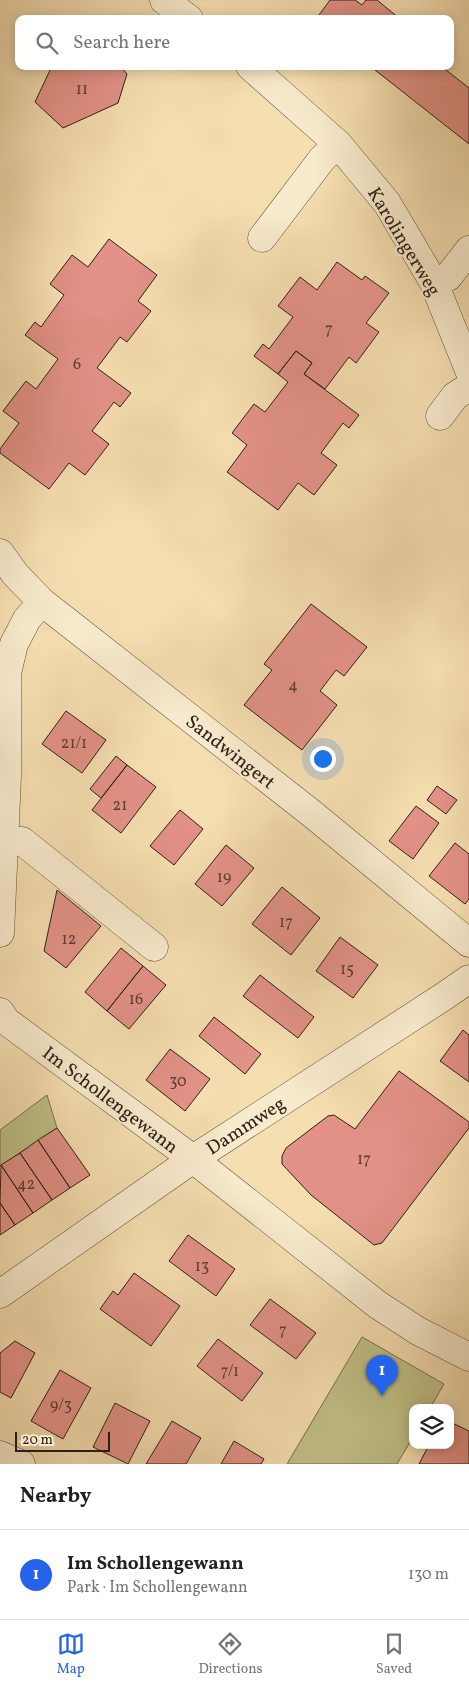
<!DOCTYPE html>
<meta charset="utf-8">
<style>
:root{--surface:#fff;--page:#f6f6f6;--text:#202124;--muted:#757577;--line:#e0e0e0;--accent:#2563eb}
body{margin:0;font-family:Vollkorn,serif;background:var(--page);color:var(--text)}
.controls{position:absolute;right:15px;bottom:15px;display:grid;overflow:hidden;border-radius:10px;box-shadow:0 2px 12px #0003}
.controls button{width:45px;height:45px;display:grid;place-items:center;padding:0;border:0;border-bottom:1px solid var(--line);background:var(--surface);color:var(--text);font:25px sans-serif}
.scale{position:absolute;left:15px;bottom:12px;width:95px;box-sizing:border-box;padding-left:5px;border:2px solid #2d2019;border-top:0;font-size:14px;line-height:18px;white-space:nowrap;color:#2d2019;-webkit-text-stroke:4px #f8eacc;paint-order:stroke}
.you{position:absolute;left:322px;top:758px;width:18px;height:18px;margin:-12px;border:4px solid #fff;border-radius:50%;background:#1a73e8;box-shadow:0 0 0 8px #1a73e833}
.badge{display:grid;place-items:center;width:32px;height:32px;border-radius:50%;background:var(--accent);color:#fff;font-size:16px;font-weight:700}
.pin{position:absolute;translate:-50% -41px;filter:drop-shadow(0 1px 2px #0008)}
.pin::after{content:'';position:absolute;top:26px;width:18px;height:15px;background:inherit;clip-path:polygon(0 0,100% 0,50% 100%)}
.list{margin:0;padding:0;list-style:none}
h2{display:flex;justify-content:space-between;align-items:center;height:65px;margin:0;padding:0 20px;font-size:21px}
h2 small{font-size:16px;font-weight:400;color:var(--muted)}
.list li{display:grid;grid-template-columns:32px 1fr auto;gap:15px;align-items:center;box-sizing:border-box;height:90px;padding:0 20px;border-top:1px solid var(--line)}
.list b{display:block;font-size:19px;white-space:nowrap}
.list p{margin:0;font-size:16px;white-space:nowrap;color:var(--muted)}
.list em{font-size:16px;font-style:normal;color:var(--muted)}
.icon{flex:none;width:28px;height:28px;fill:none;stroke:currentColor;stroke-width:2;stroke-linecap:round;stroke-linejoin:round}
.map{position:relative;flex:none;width:469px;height:1464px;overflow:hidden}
.search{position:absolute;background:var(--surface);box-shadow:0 2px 12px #0003;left:15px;right:15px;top:15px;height:55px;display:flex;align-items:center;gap:12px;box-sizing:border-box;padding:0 18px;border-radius:10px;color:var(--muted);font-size:19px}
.sheet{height:155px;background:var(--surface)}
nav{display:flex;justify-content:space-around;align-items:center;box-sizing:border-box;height:70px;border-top:1px solid var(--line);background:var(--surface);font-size:14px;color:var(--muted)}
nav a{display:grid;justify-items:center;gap:2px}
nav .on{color:var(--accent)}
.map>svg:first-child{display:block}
.green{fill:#c1c087;stroke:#777050}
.building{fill:#e39287;stroke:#2d2019}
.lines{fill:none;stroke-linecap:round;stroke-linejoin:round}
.minor-casing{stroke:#5f503f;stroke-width:29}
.minor{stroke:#f8eacc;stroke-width:28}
.labels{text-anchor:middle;stroke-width:4.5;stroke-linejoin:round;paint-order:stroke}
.number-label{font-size:16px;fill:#5a3c34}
.street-label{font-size:19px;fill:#2d2019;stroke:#f8eacc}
</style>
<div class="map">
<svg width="469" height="1464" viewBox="0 0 469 1464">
<rect width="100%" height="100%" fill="#f5deb0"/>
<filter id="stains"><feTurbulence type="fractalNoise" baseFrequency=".004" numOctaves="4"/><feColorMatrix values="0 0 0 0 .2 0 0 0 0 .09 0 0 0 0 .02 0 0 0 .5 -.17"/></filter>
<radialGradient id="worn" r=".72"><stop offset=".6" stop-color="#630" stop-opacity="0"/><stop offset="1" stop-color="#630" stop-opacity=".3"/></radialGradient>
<path class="green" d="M47 1095 57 1128 0 1166V1130Z
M362 1337 444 1384 430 1408H413V1437L397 1464H287Z"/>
<path class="building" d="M330 0H355L362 5 366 0H377L400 19H316Z
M52 66H120L127 74 118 103 63 128 35 102Z
M370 66H441L469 88V144Z
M109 239 157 275 138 301 151 311 127 342 120 337 97 368 131 393 120 407 114 402 92 431 109 444 85 475 69 463 49 489 0 453V449L19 423 3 411 26 381 36 389 58 359 25 335 35 322 41 327 64 295 50 284 72 255 88 267Z
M337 262 362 280 365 276 389 293 366 323 379 332 356 363 349 357 325 389 304 374 312 363 296 351 278 374 254 356 263 344 269 349 293 317 278 306 300 277 317 290Z
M296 351 312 363 304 374 359 415 349 428 343 423 321 453 337 465 314 495 298 483 278 510 227 472 247 445 232 433 254 404 265 412 288 382 278 374Z
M311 604 367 647 344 676 336 670 320 691 337 705 302 750 244 705 272 670 264 664Z
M66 711 106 740 82 773 42 744Z
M116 756 127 765 101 798 90 789Z
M127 765 156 787 121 833 92 810Z
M437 786 457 800 446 814 427 800Z
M416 806 439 823 413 859 389 841Z
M180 810 203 829 174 865 150 846Z
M455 843 469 854V899L465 904 429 876Z
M226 845 254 868 222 906 195 884Z
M282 887 320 918 291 955 252 924Z
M57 890 101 926 66 968 44 951Z
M340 937 378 965 353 998 316 971Z
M121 948 143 966 107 1011 85 992Z
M143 966 166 985 129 1029 107 1011Z
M260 975 314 1017 298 1038 243 996Z
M214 1017 261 1054 245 1074 199 1036Z
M463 1030 469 1035V1082L440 1061Z
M170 1049 210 1079 185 1111 146 1080Z
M399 1071 469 1122V1128L382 1243 374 1245 311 1195 282 1164V1156L286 1148 328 1116 334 1115 355 1129Z
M57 1128 90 1175 70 1188 38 1140Z
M38 1140 70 1188 52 1200 20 1153Z
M20 1153 52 1200 33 1213 1 1165Z
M1 1165 33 1213 15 1225 0 1203Z
M0 1203 15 1225 0 1235Z
M188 1235 235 1269 216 1296 169 1261Z
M134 1273 180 1306 151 1346 100 1309 113 1291 118 1295Z
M270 1299 316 1333 296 1359 250 1325Z
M218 1339 263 1373 242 1401 197 1366Z
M15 1341 35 1353 11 1398 0 1392V1353Z
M60 1370 91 1388 63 1439 31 1421Z
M115 1403 150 1421 128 1464 93 1447Z
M172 1421 201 1438 186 1464H146Z
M450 1422 469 1431V1464H419L429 1445H450Z
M234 1441 264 1459 261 1464H221Z"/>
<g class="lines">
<defs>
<path id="minor" d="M164 0 189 19
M250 66 338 144 387 203 434 283 469 370
M262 238 322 159 338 144
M434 283 448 277 469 250
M440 416 455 396 469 387
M0 553 15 574 42 602 311 813 469 943
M3 841H22L154 947
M0 933 7 776V673L14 644 27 619 42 602
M0 1012 6 1021 193 1159 378 1305 418 1331 469 1357
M0 1294 193 1159 446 995 469 979
M0 1455 21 1464"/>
</defs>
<use href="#minor" class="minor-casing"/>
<use href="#minor" class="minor"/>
</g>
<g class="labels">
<g class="number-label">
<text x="82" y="94">11</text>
<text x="329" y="334">7</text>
<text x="77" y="369">6</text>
<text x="293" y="690">4</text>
<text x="74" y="748">21/1</text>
<text x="120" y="810">21</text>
<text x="224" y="882">19</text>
<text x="286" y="927">17</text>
<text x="69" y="944">12</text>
<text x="347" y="974">15</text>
<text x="136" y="1004">16</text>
<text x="178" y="1086">30</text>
<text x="364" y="1164">17</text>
<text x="26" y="1189">42</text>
<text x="202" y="1271">13</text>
<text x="283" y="1335">7</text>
<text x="230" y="1376">7/1</text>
<text x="61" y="1410">9/3</text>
</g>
<g class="street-label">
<text transform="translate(405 241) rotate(59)" y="7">Karolingerweg</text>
<text transform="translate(231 751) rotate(38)" y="7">Sandwingert</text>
<text transform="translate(111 1099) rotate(37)" y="7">Im Schollengewann</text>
<text transform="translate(245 1125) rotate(-33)" y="7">Dammweg</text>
</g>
</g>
<rect width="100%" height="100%" filter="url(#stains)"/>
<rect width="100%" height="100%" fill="url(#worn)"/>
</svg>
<div class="controls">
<button><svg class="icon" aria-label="layers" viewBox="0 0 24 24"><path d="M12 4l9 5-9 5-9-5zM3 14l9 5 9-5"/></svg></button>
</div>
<div class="scale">20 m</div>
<div class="you"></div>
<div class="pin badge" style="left:382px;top:1396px">1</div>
<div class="search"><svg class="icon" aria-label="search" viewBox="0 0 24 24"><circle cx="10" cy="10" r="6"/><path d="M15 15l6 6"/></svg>Search here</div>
</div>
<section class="sheet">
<h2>Nearby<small></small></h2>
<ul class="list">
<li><span class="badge">1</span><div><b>Im Schollengewann</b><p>Park · Im Schollengewann</p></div><em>130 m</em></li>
</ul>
</section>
<nav>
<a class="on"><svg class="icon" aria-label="map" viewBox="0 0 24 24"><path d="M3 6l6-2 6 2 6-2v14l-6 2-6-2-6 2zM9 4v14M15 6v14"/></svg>Map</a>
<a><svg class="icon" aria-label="directions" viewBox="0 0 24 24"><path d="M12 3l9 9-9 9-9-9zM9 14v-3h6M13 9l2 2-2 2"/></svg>Directions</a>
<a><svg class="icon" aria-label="saved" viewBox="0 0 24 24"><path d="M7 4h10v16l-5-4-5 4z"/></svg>Saved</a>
</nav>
